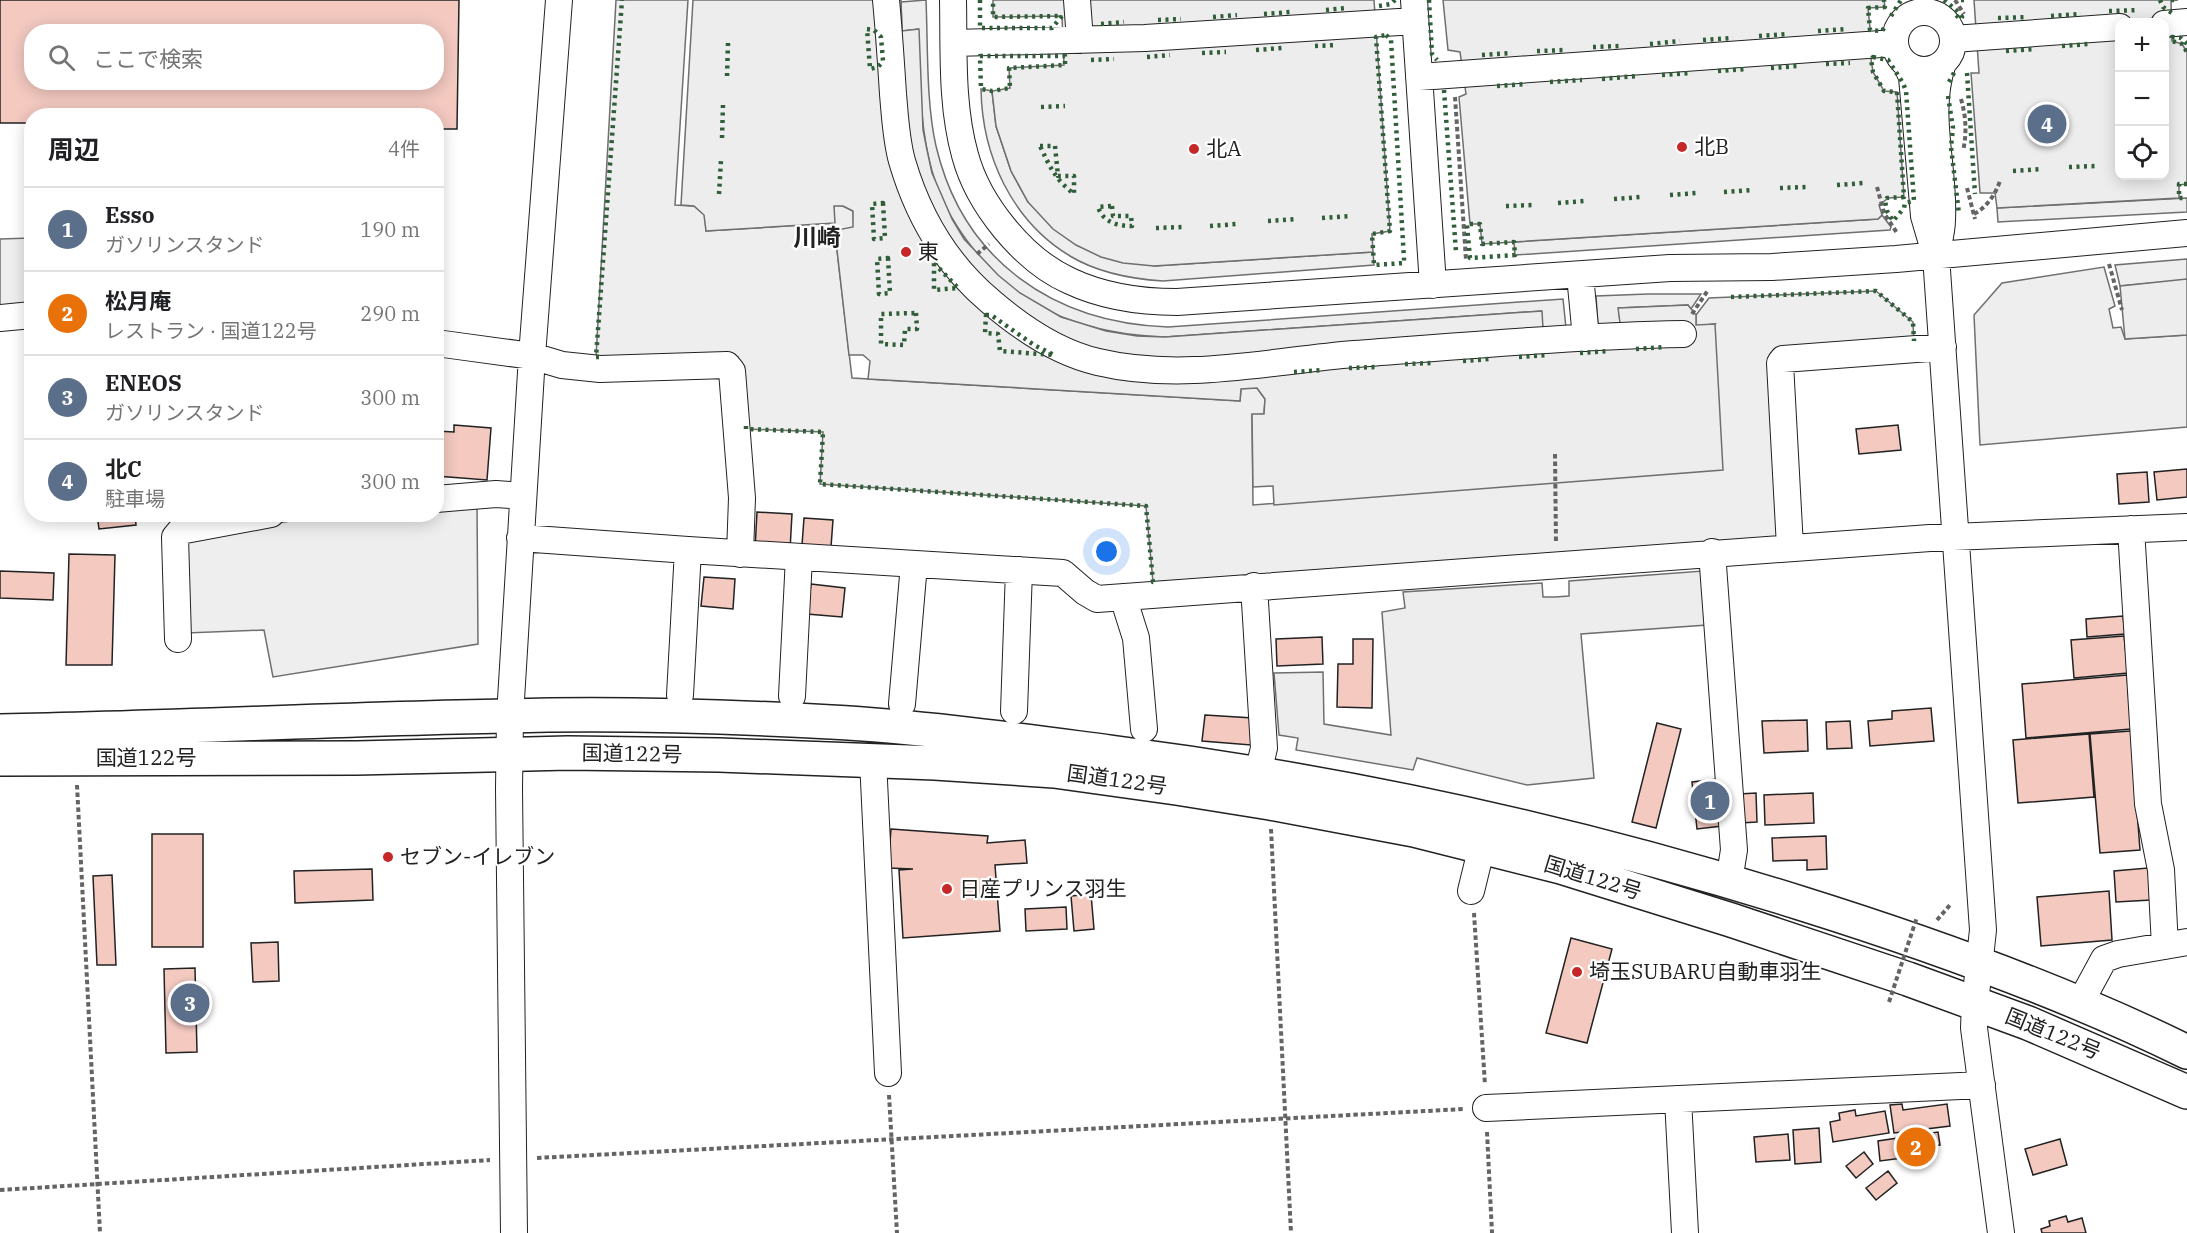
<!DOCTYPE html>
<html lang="ja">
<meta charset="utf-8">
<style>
:root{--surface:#fff;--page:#f2f2f2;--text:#202124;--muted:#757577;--line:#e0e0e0;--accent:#c62828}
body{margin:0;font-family:"IBM Plex Serif","Noto Sans JP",serif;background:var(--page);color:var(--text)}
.controls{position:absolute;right:18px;top:18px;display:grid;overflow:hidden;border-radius:12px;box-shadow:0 3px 15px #0003}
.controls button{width:54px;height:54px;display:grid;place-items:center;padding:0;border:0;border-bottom:2px solid var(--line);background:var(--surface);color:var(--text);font:30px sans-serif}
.you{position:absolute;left:1107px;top:552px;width:21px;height:21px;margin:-15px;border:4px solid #fff;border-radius:50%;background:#1a73e8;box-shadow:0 0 0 9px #1a73e833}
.badge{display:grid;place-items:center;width:39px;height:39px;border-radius:50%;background:var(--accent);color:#fff;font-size:20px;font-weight:700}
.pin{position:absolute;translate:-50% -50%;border:3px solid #fff;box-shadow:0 2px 6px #0006}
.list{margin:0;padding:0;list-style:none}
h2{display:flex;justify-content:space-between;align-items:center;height:78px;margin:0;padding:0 24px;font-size:26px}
h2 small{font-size:20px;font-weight:400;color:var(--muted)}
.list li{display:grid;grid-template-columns:39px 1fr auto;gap:18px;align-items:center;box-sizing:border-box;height:84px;padding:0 24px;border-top:2px solid var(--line)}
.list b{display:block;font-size:22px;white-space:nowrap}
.list p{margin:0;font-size:20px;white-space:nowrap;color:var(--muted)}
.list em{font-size:20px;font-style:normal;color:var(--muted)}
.icon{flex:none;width:33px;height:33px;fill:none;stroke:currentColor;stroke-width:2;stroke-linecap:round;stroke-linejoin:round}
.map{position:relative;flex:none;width:2187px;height:1233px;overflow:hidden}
.search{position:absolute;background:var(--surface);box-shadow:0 3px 15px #0003;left:24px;top:24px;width:420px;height:66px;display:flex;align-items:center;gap:15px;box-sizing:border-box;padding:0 21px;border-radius:24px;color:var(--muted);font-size:22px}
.panel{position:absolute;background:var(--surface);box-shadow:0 3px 15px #0003;left:24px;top:108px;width:420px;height:414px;border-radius:24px}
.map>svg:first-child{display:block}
.green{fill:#eee;stroke:#6f6f6f;stroke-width:1.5}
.parking{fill:#ededed;stroke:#6f6f6f;stroke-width:1.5;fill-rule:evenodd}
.building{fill:#f3c9c0;stroke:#222;stroke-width:1.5;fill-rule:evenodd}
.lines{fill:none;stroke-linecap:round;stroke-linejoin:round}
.minor-casing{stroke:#222;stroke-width:28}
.highway-casing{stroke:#222;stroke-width:36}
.path{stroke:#646464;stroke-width:4;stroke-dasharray:4.5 3;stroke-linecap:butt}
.minor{stroke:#fff;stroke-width:26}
.highway{stroke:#fff;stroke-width:33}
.path-bridge{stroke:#646464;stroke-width:4;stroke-dasharray:4.5 3;stroke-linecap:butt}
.hedge{stroke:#2f5e38;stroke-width:4.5;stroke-dasharray:3 4.5;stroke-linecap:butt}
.poi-dot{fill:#c62828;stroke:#fff;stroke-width:2}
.labels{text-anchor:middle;stroke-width:4.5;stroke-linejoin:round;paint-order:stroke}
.poi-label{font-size:21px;fill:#222;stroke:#fff;text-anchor:start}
.street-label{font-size:21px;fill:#222;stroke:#fff}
.quarter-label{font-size:24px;font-weight:bold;fill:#222;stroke:#fff}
</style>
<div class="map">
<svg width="2187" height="1233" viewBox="0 0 2187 1233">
<rect width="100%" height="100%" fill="#fff"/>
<path class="green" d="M616 0H688L675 205 694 206 705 215 706 231 834 223V205L843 206 853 211 854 228 837 231V250L852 378 1240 401 1241 388H1257L1265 399 1264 414 1252 415 1253 505 1555 482 1715 324 1696 326V315L1709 298 1876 291 1913 322 1914 344 1771 353 1785 539 1153 582 1146 506 820 484 823 432 746 429 738 357 650 361 596 357Z
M926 0C928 45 926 103 936 146 963 261 1054 323 1168 327L1563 299 1566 328 1543 330 1541 311 1165 337C1129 336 1095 330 1062 317 1002 294 949 231 932 171 919 125 920 76 918 29L902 31 901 2Z
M981 89 992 91 996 126 1011 171 1028 202 1154 266 1373 252 1374 265 1163 281C1132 279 1098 273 1070 256 1012 221 982 156 981 89Z
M2187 198V212L1998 222 1997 208Z
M1882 215 1891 227 1890 230 1515 255 1514 242 1878 219Z
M31 238V306L0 308V239Z
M2187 259V280L2120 286 2115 265Z
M2104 267 2115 306 2109 309 2113 328 2121 327 2125 339 2187 335V427L1980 445 1974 315 2002 283Z
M1648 294H1701L1691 309 1688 305 1619 308 1620 323 1598 325 1596 296Z
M477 502 478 644 273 677 264 630 186 633 185 539 302 519 350 515 436 514 437 506Z"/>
<path class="parking" d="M693 0H901L902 31 919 29 923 130 927 150 932 173 952 219 964 239 998 275 1020 293 1061 317 1106 331 1137 336 1165 337 1542 311 1543 329 1620 323 1618 308 1688 305 1696 315V325L1715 324 1723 470 1274 505 1273 486 1253 487 1252 414H1264L1265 399 1257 388 1241 389 1240 401 868 379 870 361 863 355H849L837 250V230L853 227V211L843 206H834L835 223 706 231 704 215 694 206 681 205Z
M993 0H1374L1390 231 1372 234 1373 252 1154 266 1123 263 1101 257 1076 245 1053 229 1028 202 1011 171 996 126 992 91 1010 88 1009 68 1064 65 1062 16 993 17Z
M1443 0H1884L1885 7 1868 8 1873 57 1871 59 1873 72 1884 91 1897 92 1904 197 1888 198 1881 204 1879 205 1882 215 1878 219 1482 244 1480 224H1470L1459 97 1466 94 1460 52 1448 50Z
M1974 0H2178L2171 1 2172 41 2182 44 2187 52V184L2179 185V198L1997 208 1995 193H1980L1971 73H1979ZM2120 22H2164V176H2120Z
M2187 279V335L2125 339 2120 286Z
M1703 571 1707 625 1581 634 1594 778 1527 785 1417 758 1413 770 1296 750 1298 738 1279 735 1274 673 1323 672 1324 724 1391 735 1382 612 1405 608 1403 592 1542 583 1543 597H1555L1569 596V581Z"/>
<path class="building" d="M0 0H459L457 129H436V116H32V123H0ZM32 32H436V82H32Z
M454 425 491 428 487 480 436 476V431L454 432Z
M1898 425 1901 450 1859 454 1856 429Z
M2187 469V497L2157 500 2154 472Z
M2147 472 2149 502 2119 504 2117 474Z
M757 512 792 514 790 550 755 549Z
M97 514H135L136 525 99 529Z
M804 518 833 520 831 547 802 545Z
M69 554 115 555 112 665H66Z
M0 571 54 573 53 600 0 598Z
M704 577 735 579 733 609 701 606Z
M811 584 845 588 842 617 807 614Z
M2123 616 2125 634 2087 637 2086 619Z
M2124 636 2128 673 2074 678 2071 640Z
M1322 637 1323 664 1277 666 1276 639Z
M1353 639H1373L1372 708 1337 707 1338 664H1353Z
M2127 675 2131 729 2026 738 2022 684Z
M1931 708 1934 741 1870 746 1868 721 1892 719V711Z
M1205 715 1253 718 1251 745 1202 741Z
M1807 720 1808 751 1764 753 1762 721Z
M1850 721 1852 748 1827 749 1826 722Z
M1657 723 1681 729 1656 828 1632 822Z
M2131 731 2140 850 2100 853 2090 734Z
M2089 734 2094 797 2018 803 2013 740Z
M1717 779 1722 826 1697 829 1692 782Z
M1756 793 1757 822 1740 823 1739 794Z
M1813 793 1814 823 1765 825 1764 795Z
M891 829 988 836 987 843 1025 840 1027 863 995 865 1000 931 903 938 899 870 913 869 888 868Z
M152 834H203V947H152Z
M1826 836 1827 869 1807 870V860L1773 861 1772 838Z
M2148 868 2151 900 2116 902 2114 871Z
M372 869 373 900 295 903 294 871Z
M112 875 116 965H97L93 876Z
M2109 891 2112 940 2041 946 2037 897Z
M1091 894 1094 929 1074 931 1071 896Z
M1066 907 1067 929 1026 931 1025 909Z
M1571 938 1612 949 1587 1043 1546 1033Z
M278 942 279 981 253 982 251 943Z
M195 968 197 1052 166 1053 164 969Z
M1902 1104 1903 1110 1947 1104 1950 1126 1894 1133 1890 1105Z
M1855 1110 1856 1116 1885 1111 1889 1133 1833 1142 1830 1122 1840 1120 1839 1113Z
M1819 1128 1821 1162 1795 1164 1793 1130Z
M1938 1132 1940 1145 1931 1146 1933 1154 1880 1161 1878 1141Z
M1788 1134 1790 1160 1756 1162 1754 1137Z
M2060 1139 2067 1165 2033 1175 2025 1149Z
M1864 1152 1873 1164 1856 1178 1846 1166Z
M1888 1171 1897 1183 1876 1200 1866 1188Z
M2066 1216 2068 1222 2082 1218 2086 1233H2042L2041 1229 2050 1226 2049 1221Z"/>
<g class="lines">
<defs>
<path id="minor" d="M886 0C889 31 891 63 893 94 895 116 896 140 902 161 918 216 946 264 990 301 1020 327 1059 353 1098 362 1182 382 1270 361 1354 354 1463 346 1573 336 1683 334
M953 0C954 51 951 105 965 155 978 204 1023 260 1070 281 1104 297 1139 302 1177 302L1670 268 1772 267 1896 259 2187 233
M1077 0 1080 40
M1414 0 1433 285
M1895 41a29 29 0 1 1 58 0a29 29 0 1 1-58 0Z
M2164 24 2187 22
M1953 39 2120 27
M954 43 1145 38 1415 21
M1943 63C1925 114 1945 167 1942 220 1942 232 1938 244 1936 256L1983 930 1975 1003 1974 1028 2001 1233
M1906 64 1912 77 1924 216 1934 250
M1419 77 1895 43
M1580 275 1586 338
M0 318 32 315
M436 343 532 356 562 365 600 369 727 365 732 371 742 498 740 554
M436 499 496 494 523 496
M2131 529 2148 804 2161 870 2165 946
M520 538 688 550 1063 573 1085 592 1097 599 1930 538 2187 527
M1790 547 1780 363 1783 359 1943 347
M1712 552 1734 850 1729 881
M1254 586 1264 748 1258 773
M1123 597 1136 638 1144 729
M178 639 175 537 180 531 271 514
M680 695 688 550
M792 696 799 557
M902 704 914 564
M1014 711 1019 570
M873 760 888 1073
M1471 891 1482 846
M2079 1005 2104 959 2118 954 2187 942
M1678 1099 1685 1233
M1486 1108 1982 1085
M514 1233 509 789 510 716 532 356 559 0"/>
<path id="highway" d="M0 731C168 728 337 719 505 716 613 713 723 716 831 722 924 727 1017 740 1110 752 1344 782 1575 832 1800 903 1931 944 2063 991 2187 1052
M0 759 357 758 568 753 719 755 935 763 1054 771 1176 788 1270 803 1414 830 1561 867 1731 920 1908 979 2028 1023 2187 1092"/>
</defs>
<use href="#minor" class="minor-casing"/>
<use href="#highway" class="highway-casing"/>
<path class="path" d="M1955 0 1964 14
M1455 97 1466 260
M1961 99C1966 116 1967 134 1963 151
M1877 187 1884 213 1897 233
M1967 188 1975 219
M1974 214C1987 207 1995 195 2000 181
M977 254 989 244
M2109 264 2122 310
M1692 314 1708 290
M1555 454 1556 544
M77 785 100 1233
M1271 829 1291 1233
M1474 913 1485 1085
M1937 920 1950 905
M889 1095 897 1233
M1487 1132 1492 1233
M537 1158 1464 1109
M0 1190 490 1160"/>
<use href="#minor" class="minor"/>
<use href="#highway" class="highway"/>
<path class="path-bridge" d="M1889 1002 1917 917"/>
<path class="hedge" d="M980 0V28H1052L1062 16 993 17V0
M1429 0 1432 54 1437 60
M1944 0 1956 10 1962 17 1960 19 1956 15
M1961 0H1965
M2160 0 2163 7 2172 13
M2171 0H2178
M1379 6 1391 4 1395 0
M1326 10 1347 8
M2109 11 2139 10
M1264 14 1291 12
M1891 16 1901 0
M2051 16 2081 14
M1213 17 1237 15
M1998 18 2028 17
M1158 20 1181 19
M1101 24 1124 22
M1884 28 1882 31 1870 30 1868 8 1885 7 1884 0
M867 29 874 30 881 37 883 61 878 67 870 69Z
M1818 31 1846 29
M1386 35 1391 40 1404 259V263L1374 265 1372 234 1390 231 1376 37Z
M1759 36 1788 34
M1703 40 1733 38
M2118 42H2120
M1650 44 1680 41
M2187 44 2181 38 2172 37V41L2182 44 2187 52
M1315 46 1336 45
M2062 46 2089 44
M1593 47 1620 46
M1256 50 1282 48
M1537 51 1566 50
M2006 51 2036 49
M1202 53 1226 52
M1482 55 1512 53
M980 56H1065V65L1009 68 1010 88 992 91 981 89Z
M1147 57 1170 55
M1873 57 1888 60 1903 83 1906 91 1914 201 1905 203 1904 208 1893 221 1887 211 1885 201 1887 198 1904 197 1897 92 1884 91 1873 72 1871 59Z
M1091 60 1114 59
M1826 64 1850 63
M1771 68 1798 66
M1718 71 1746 69
M1967 73 1975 194
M1662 75 1692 73
M727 76 728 43
M1602 79 1637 76
M1550 82 1582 80
M1949 82 1955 71
M1497 86 1527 84
M1444 90 1456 252
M1948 96 1953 128 1951 147 1959 214
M1041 107 1065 106
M722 138 723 105
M1040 146H1055L1058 176H1074V194C1055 179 1050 167 1040 146Z
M2069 167 2097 166
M2013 171 2041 169
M2187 184H2179V198H2187
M1837 185 1864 183
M1780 188 1807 187
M1724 192 1752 190
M719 194 721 160
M1670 195 1697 193
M1614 199 1641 197
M883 203 885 238 874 239 872 204Z
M1558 203 1585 201
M1112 206 1113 216H1131L1132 226C1117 226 1103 222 1098 207Z
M1506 206 1534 205
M1322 218 1350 216
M1268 221 1296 219
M1470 224H1480L1482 244 1514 242 1515 255 1470 258 1467 225Z
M1210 226 1237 224
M1156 228 1183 227
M888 258 890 293 879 294 877 259Z
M934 263 958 288 934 290Z
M1731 297 1876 291 1913 322 1914 341
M916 313 917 329H905L904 345 881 344V314Z
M986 315H991L1034 345 1054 355 1000 351 998 334 985 333Z
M1636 349 1664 347
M1580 353 1608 351
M599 357H596L622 0
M1519 357 1547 355
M1463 361 1490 359
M1405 364 1433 363
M1349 368 1376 367
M1294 372 1322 370
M746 426V429L823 432 820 484 1146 506 1153 582H1157"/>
</g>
<g class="poi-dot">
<circle cx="1682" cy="147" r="6"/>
<circle cx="1194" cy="149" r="6"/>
<circle cx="906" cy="252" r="6"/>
<circle cx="388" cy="857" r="6"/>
<circle cx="947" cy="889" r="6"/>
<circle cx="1577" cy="972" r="6"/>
</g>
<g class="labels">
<g class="poi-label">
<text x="1694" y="154">北B</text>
<text x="1206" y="156">北A</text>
<text x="918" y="259">東</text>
<text x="400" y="864">セブン-イレブン</text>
<text x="959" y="896">日産プリンス羽生</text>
<text x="1589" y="979">埼玉SUBARU自動車羽生</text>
</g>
<g class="street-label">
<text transform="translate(632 754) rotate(1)" y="7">国道122号</text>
<text x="146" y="765">国道122号</text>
<text transform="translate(1117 780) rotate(8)" y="7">国道122号</text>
<text transform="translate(1593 878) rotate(17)" y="7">国道122号</text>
<text transform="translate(2053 1034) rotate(22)" y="7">国道122号</text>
</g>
<g class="quarter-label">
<text x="817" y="246">川崎</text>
</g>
</g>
</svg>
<div class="controls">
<button>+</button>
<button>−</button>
<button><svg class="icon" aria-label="locate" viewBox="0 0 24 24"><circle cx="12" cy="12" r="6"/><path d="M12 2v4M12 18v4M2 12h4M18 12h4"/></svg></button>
</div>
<div class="you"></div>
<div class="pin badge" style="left:1710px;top:801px;background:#5c6f8a">1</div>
<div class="pin badge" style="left:1916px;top:1147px;background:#e8710a">2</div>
<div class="pin badge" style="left:190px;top:1003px;background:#5c6f8a">3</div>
<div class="pin badge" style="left:2047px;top:124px;background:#5c6f8a">4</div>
<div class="search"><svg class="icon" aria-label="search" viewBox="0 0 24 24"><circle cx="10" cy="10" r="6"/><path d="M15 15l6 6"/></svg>ここで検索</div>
<section class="panel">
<h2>周辺<small>4件</small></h2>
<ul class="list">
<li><span class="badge" style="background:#5c6f8a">1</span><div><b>Esso</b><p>ガソリンスタンド</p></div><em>190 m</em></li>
<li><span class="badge" style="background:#e8710a">2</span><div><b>松月庵</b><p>レストラン · 国道122号</p></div><em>290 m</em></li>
<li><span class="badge" style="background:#5c6f8a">3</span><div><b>ENEOS</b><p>ガソリンスタンド</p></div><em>300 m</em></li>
<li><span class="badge" style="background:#5c6f8a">4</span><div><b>北C</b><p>駐車場</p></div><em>300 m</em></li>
</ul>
</section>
</div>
